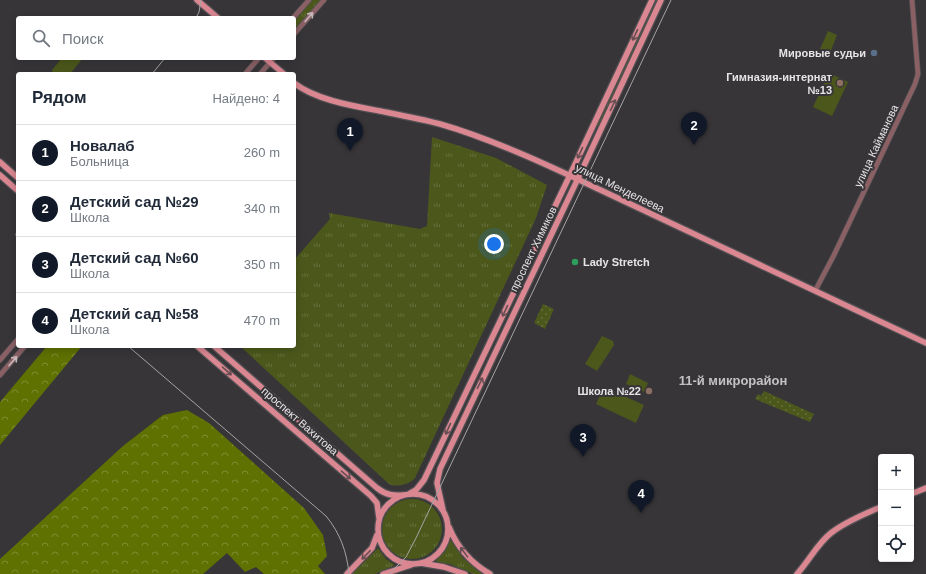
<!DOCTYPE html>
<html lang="ru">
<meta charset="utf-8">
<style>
:root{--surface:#fff;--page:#f2f2f3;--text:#1f2937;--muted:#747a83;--line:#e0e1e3;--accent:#111827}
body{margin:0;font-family:Arial,sans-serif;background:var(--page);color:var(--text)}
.controls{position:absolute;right:12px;bottom:12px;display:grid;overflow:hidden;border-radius:4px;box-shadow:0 2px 10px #0003}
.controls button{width:36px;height:36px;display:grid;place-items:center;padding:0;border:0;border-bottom:1px solid var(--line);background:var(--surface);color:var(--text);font:20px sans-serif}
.you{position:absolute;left:494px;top:244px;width:14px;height:14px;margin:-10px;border:3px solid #fff;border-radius:50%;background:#1a73e8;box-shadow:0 0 0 6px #1a73e833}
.badge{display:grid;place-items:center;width:26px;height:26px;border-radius:50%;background:var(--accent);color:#fff;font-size:13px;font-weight:700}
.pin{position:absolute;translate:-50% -33px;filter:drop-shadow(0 1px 2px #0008)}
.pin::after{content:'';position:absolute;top:21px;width:14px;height:12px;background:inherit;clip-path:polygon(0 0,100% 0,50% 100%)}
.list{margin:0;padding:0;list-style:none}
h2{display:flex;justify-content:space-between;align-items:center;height:52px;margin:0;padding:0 16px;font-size:17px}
h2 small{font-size:13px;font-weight:400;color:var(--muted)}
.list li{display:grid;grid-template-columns:26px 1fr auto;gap:12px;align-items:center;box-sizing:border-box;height:56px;padding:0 16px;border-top:1px solid var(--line)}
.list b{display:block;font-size:15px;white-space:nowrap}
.list p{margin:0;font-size:13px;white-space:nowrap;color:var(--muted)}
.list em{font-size:13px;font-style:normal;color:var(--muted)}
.icon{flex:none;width:22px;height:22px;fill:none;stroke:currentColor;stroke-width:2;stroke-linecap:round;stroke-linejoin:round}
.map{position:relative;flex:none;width:926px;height:574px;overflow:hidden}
.search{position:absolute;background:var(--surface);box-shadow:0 2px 10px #0003;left:16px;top:16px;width:280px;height:44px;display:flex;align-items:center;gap:10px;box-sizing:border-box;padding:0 14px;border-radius:4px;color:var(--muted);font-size:15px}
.panel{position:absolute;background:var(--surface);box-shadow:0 2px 10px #0003;left:16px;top:72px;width:280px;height:276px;border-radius:4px}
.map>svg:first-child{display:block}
.grass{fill:url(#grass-tufts)}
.forest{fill:url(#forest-crowns)}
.park{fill:url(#park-dots)}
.garden{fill:#4c581b}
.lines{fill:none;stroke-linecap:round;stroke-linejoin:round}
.minor-casing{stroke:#535154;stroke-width:6}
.major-casing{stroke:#535154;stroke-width:8}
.minor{stroke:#8a6065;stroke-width:4.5}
.major{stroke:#db8792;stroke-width:5.5}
.tram{stroke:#a5a3a5;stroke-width:1}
.oneway{stroke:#c6b6b9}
.oneway2{stroke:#684e53}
.service-dot{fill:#5c6f8a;stroke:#373538;stroke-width:1.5}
.education-dot{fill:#8d6e63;stroke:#373538;stroke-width:1.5}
.leisure-dot{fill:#2e9e5b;stroke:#373538;stroke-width:1.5}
.labels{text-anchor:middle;stroke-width:4;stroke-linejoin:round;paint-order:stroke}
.poi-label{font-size:11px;font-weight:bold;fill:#e6e4e6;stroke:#373538;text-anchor:end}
.street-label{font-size:11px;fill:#e6e4e6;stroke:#373538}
.quarter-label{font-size:13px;font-weight:bold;fill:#c4c1c5;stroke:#373538}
</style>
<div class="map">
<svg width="926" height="574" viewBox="0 0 926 574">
<defs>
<pattern id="grass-tufts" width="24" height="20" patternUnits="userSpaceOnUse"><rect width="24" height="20" fill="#4c581b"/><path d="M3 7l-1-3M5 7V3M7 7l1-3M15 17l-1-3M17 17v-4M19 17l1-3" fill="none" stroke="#66703c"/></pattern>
<pattern id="forest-crowns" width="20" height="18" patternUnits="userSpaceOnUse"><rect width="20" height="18" fill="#5f7100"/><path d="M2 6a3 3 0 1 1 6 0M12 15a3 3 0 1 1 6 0" fill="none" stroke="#7e8c32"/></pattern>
<pattern id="park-dots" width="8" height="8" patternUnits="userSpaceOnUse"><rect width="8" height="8" fill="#4c581b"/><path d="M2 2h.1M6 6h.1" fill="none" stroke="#66703c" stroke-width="1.8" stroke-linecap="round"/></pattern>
</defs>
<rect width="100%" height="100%" fill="#373538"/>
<path class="grass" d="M312 0H322L294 32V21Z
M656 0H658L599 127 597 126Z
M432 137 496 158 547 185 536 218 415 478C410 484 397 488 389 484L240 346H294V260L330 219 329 213 420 229 427 226Z
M382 529a30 30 0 1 1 60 0a30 30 0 1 1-60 0Z
M450 541H452L463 558 482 574H473L450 564 437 562 436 560 444 552Z
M378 548 386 559 395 565 393 566 375 574H352Z"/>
<path class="forest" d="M47 346H82L0 445V402Z
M187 410 209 423 304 508 323 535 327 556 318 566 325 574H264L256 567 245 572 227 553 203 574H0V559L123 446 163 415Z"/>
<path class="park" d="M543 304 554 309 545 329 534 323Z
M764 391 814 414 810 422 755 399 758 394 761 396Z"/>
<path class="garden" d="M828 31 837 35 830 53 820 49Z
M62 58H83L70 74H53L52 70Z
M829 73 848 82 832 116 813 107Z
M602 336 613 341 614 345 597 371 585 364Z
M630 374 648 383 644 392 626 384Z
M604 387 644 405 636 423 596 404Z"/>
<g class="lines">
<defs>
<path id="minor" d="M293 18 309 0
M294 34 324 0
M245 74 259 58
M260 74 274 58
M815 291 834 255 915 84 918 74 912 0
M0 360 18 339
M0 375 25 346"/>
<path id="major" d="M197 0 218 18
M265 58 284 74
M294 83C316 100 353 106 380 111 400 115 421 119 440 124 482 136 521 153 560 171L926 343
M0 162 18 178
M0 175 18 191
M197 346 371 496 377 503 379 518
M214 346 377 488C386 495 393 496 404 495
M378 529a35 35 0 1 1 70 0a35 35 0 1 1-70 0Z
M409 494 416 490 424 480 570 175 652 0
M911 494 926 488
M443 510 437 483 440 469 582 170 661 0
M449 527C457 547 471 563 490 574
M421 563 444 567 465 574
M347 574 372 548 377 535
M383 574 411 565
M797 574C809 561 817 544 831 533 845 522 864 514 881 507"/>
</defs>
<use href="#minor" class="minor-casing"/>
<use href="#major" class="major-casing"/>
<use href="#minor" class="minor"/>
<use href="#major" class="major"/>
<path class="tram" d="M196 18 199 12 201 0
M152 74 165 58
M18 228 16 234 18 247
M128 346 326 516C340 533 347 552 349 574
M389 574 406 557 416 538 671 0"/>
</g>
<defs><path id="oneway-shaft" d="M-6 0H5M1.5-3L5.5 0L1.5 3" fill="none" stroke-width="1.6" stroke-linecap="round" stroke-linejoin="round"/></defs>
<g class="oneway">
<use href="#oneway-shaft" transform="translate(309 17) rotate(-49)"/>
<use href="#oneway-shaft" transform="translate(13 361) rotate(-49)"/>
</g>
<g class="oneway2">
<use href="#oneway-shaft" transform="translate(635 35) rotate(115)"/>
<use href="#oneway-shaft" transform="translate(613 105) rotate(-65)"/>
<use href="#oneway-shaft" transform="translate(580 153) rotate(115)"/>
<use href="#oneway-shaft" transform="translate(505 311) rotate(115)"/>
<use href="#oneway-shaft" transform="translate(227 371) rotate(41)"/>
<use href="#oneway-shaft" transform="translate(480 383) rotate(-64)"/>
<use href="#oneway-shaft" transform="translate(448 429) rotate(114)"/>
<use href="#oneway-shaft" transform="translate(346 475) rotate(41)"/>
<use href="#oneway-shaft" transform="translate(464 552) rotate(-126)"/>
<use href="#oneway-shaft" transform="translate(366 555) rotate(134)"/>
</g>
<circle class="service-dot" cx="874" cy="53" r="4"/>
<g class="education-dot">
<circle cx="840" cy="83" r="4"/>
<circle cx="649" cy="391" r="4"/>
</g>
<circle class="leisure-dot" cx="575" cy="262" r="4"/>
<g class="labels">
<g class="poi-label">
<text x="866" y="57">Мировые судьи</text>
<text x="832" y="81">Гимназия-интернат<tspan x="832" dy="13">№13</tspan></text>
<text x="583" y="266" text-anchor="start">Lady Stretch</text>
<text x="641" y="395">Школа №22</text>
</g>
<g class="street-label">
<text transform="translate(876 146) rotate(-65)" y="4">улица Кайманова</text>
<text transform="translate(620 188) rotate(26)" y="4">улица Менделеева</text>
<text transform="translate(533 249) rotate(-64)" y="4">проспект Химиков</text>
<text transform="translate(300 421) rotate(41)" y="4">проспект Вахитова</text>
</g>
<g class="quarter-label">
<text x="733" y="385">11-й микрорайон</text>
</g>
</g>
</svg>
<div class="controls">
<button>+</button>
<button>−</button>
<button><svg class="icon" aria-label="locate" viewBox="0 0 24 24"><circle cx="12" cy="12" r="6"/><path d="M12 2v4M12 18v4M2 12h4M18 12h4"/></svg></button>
</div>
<div class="you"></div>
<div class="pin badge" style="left:350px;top:151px">1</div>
<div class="pin badge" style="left:694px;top:145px">2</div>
<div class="pin badge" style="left:583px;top:457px">3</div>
<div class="pin badge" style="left:641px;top:513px">4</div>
<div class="search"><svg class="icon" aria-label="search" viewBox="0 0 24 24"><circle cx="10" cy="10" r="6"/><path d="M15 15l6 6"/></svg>Поиск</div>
<section class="panel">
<h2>Рядом<small>Найдено: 4</small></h2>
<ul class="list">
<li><span class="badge">1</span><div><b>Новалаб</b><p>Больница</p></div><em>260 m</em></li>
<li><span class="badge">2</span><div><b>Детский сад №29</b><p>Школа</p></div><em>340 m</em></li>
<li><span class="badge">3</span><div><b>Детский сад №60</b><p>Школа</p></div><em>350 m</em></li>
<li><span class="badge">4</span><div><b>Детский сад №58</b><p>Школа</p></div><em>470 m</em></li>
</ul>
</section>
</div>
